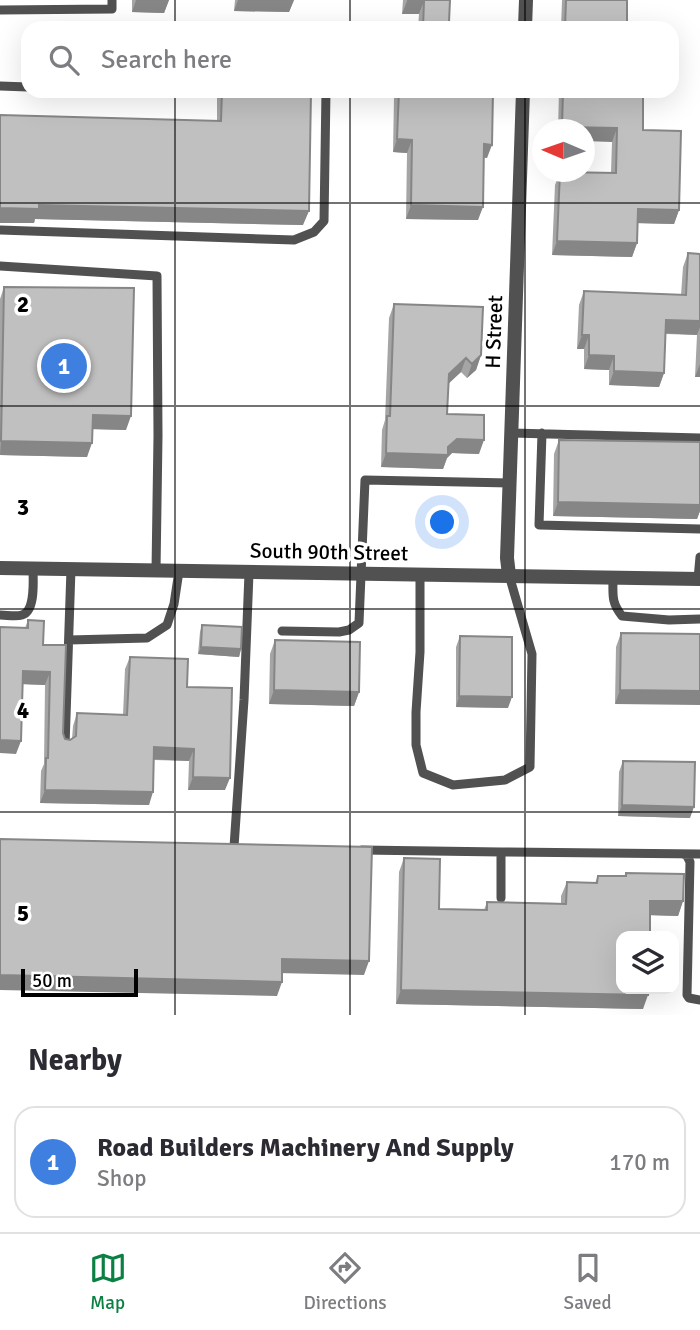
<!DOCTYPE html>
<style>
:root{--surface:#fff;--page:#f7f7f7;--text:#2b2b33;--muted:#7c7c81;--line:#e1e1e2;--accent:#0b8043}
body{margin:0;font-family:Signika,sans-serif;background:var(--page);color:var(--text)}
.controls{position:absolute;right:21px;bottom:21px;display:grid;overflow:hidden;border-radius:14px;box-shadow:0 7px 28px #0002}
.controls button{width:63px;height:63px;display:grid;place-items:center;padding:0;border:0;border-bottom:2px solid var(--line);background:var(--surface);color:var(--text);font:35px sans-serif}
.compass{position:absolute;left:532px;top:119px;width:63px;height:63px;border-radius:50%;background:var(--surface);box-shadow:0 7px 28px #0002;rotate:272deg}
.scale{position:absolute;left:21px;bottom:18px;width:117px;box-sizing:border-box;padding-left:7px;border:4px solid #000;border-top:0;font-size:19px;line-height:24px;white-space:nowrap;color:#000;-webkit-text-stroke:5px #fff;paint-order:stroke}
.you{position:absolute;left:443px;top:523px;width:24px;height:24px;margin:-18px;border:5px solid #fff;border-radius:50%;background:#1a73e8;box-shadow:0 0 0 10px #1a73e833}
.badge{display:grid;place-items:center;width:46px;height:46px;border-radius:50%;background:var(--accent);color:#fff;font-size:23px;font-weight:700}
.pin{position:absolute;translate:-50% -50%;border:4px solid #fff;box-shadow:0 2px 7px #0006}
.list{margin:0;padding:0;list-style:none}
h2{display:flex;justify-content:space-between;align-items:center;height:91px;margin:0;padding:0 28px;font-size:30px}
h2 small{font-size:23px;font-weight:400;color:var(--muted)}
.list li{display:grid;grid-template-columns:46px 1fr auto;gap:21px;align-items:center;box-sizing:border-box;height:112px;margin:0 14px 14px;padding:0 14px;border:2px solid var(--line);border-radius:21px}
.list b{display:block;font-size:26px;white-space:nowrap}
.list p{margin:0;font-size:23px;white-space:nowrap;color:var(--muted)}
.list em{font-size:23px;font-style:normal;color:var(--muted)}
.icon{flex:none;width:38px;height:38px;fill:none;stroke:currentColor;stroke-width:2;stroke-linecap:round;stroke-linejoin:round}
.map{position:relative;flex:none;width:700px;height:1015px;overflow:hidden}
.search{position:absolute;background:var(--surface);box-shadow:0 7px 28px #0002;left:21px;right:21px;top:21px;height:77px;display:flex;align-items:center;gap:18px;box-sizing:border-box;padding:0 24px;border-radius:21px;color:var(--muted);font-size:26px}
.sheet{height:217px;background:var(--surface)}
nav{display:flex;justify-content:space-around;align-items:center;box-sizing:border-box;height:98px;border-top:2px solid var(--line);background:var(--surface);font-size:19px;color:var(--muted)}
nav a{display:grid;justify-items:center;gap:4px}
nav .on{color:var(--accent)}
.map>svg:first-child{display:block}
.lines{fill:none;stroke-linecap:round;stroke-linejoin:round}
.service{stroke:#515151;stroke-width:9}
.minor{stroke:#515151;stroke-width:14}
.tertiary{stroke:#515151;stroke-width:14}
.wall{fill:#a5a5a5}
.shaded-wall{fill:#868686}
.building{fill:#c0c0c0;stroke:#868686;stroke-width:2}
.grid{fill:none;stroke:#000;stroke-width:2;stroke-opacity:0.55}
.labels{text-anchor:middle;stroke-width:7;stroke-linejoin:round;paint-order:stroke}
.street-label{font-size:21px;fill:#000;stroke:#fff}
.grid-label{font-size:23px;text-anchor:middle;font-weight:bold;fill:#000;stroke:#fff;stroke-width:7;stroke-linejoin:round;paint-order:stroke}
</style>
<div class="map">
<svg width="700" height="1015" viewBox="0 0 700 1015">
<rect width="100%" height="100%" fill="#fff"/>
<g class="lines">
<path class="service" d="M0 10 112 9V0
M0 86 28 87
M0 230 294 240 314 232 324 221 326 91
M0 266 157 276 158 436 156 571
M512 433 700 438
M542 433 539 525 700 529
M420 574V652L416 712V745L423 773 453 785 505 780 530 767 532 654 509 575
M613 578C613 595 611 602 622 616L669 620 700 619
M698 579 700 557
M0 615C7 615 16 617 22 615 36 611 33 580 33 568
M282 631 339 632 349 630 359 623 365 480 510 483
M69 640 147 638 167 625 174 604 179 571
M65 746 71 569
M234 847 244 700 249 573
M362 850 501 852V898
M501 852 700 854
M683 854 687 856 690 862 687 995 689 998 700 1000"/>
<path class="minor" d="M525 28 526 0
M509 575 507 558 523 91"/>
<path class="tertiary" d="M0 568C233 572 467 575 700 579"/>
</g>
<path class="wall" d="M132 0H169L164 13 132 12Z
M235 0H294L289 12 234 11Z
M403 0H450L449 22 475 28H418L419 14H402Z
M562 0H627V28H561Z
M217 91H311L303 225 35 219 34 223H0L217 121Z
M397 91H493L487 158 484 157 478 220 406 219 407 153 393 152 394 97Z
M559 91H643V130L679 210 674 224 638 223 637 243 632 257 552 255 555 185 560 172 611 173 612 142 584 130H558Z
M688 253 700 254V377H695L697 335 666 334 664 373 659 387 609 385V370L584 369V349H577L579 305 584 291 681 295 683 267Z
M4 287 126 430 93 429 87 457 0 455V299Z
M394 304 481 355 476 370 467 378 461 372 448 383 447 414 479 454 452 453 447 458 443 469 381 467 382 430 385 420 389 318Z
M559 440 700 442V511L697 519 553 516 554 454Z
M28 620 43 645 63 733 65 739 70 740 72 739 73 726 77 713 123 715 125 669 130 657 187 687 225 790H188L189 761 154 760 149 805 40 803 41 771 44 764 45 685 23 684 16 754 25 628Z
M202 625 241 649 239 657 198 654 200 632Z
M621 633 700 634 615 704 616 647Z
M460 636 508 708 456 707V647Z
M275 640 359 692 354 706 269 704 270 654Z
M623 761 690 818 618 816 619 772Z
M404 858 439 909 484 910 487 902 561 903V896L567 882 595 883 598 876H624L626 873 683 901 678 916 650 915 643 1009 396 1004 399 872Z"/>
<path class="shaded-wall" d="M136 0H169L164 13 132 12Z
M238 0H294L289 12 234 11Z
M407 1H424L419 14H402Z
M562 127 617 128 612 142 584 141V130H561Z
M397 139 412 140 407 153 393 152Z
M484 144 492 145 487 158 479 157Z
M39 205 309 211 303 225 35 219 34 223H0V208Z
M411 205 483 207 478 220 406 219Z
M638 209 679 210 674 224 633 223Z
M557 241 637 243 632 257 552 255Z
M666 320 700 321V327L697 335 661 333Z
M582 335H589L584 349H577Z
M481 355 476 370 467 378 472 364Z
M589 355 614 356 609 370 584 369Z
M466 358 461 372 444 388 449 374Z
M700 364V377H695Z
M614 371 664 373 659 387 609 385Z
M93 415 131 416 126 430 88 429Z
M457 439 484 440 479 454 452 453 447 458 443 469 381 467 386 453 448 447Z
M1 441 92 443 87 457 0 455Z
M558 502 700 505V511L697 519 553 516Z
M201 647 241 649 239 657 198 654Z
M23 671 50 672 45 685 19 684Z
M274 690 359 692 354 706 269 704Z
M620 690 700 691V705L615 704Z
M459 696 512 697 508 708 456 707Z
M0 740 21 741 16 754 0 753Z
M154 747 194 749 189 761 149 759Z
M193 777 230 778 225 790H188Z
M45 790 153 792 149 805 40 803Z
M622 805 694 807 690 818 618 816Z
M650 901H683L678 916 645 915Z
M282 959 369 961 364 975 277 973Z
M0 975 282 982 277 996 0 990Z
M401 990 648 995 643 1009 396 1004Z"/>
<path class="building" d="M407 0H450L449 22 475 23V28H423L424 1Z
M566 0H627V28H565Z
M222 91H311L309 211 39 205V209L0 208V115L221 121Z
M399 91H493L492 145 484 144 483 207 411 205 412 140 397 139Z
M563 91H643V130L681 131 679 210 638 209 637 243 557 241 560 172 616 173 617 128 562 127Z
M688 253 700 254V321L666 320 664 373 614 371V356L589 355V335H582L584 291 686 295Z
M4 287 134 288 131 416 93 415 92 443 1 441Z
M394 304 483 307 481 355 472 364 466 358 449 374 447 414 484 415V440L457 439 448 447V455L386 453 387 416H390Z
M559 440 700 442V505L558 502Z
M28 620 44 621 43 645H66L63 733 65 739 70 740 76 736 77 713 127 715 130 657 188 659 187 687 232 688 230 778 193 777 194 749 154 747 153 792 45 790 46 758H48L50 672 23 671 21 741 0 740V627L28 628Z
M202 625 242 627 241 649 201 647Z
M621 633 700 634V691L620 690Z
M460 636 512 637V697L459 696Z
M275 640 360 642 359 692 274 690Z
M623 761 695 762 694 807 622 805Z
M0 839 372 847 369 961 282 959V982L0 975Z
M404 858 440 859 439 909 487 910V902L566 904 567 882 597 883 598 876H626V873L684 874 683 901H650V936H621V989H649L648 995 401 990Z"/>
<path class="grid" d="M175 0V28M350 0V28M525 0V28M175 91V1015M350 91V1015M525 91V1015M0 203H700M0 406H700M0 609H700M0 812H700"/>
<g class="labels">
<g class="street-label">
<text transform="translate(494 332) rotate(-88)" y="7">H Street</text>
<text transform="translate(329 552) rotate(1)" y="7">South 90th Street</text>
</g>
</g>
<g class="grid-label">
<text x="23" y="312">2</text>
<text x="23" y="515">3</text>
<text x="23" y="718">4</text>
<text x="23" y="921">5</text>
</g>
</svg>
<div class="controls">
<button><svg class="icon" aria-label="layers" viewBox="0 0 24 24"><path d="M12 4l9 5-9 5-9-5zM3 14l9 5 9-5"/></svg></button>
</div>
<svg class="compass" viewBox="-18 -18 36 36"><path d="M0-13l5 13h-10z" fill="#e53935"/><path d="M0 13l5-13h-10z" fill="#7c7c81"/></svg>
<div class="scale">50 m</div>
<div class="you"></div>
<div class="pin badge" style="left:64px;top:366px;background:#3f7fe0">1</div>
<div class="search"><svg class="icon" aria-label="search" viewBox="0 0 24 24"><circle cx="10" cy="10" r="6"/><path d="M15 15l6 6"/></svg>Search here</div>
</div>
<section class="sheet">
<h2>Nearby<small></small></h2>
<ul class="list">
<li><span class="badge" style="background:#3f7fe0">1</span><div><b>Road Builders Machinery And Supply</b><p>Shop</p></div><em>170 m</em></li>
</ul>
</section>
<nav>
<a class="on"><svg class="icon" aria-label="map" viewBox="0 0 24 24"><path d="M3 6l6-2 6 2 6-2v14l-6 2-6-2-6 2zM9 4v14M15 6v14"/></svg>Map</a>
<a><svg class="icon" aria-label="directions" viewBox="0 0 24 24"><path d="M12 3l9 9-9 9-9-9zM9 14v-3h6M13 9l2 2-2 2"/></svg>Directions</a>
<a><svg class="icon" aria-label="saved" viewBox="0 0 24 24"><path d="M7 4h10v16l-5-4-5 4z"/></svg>Saved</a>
</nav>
